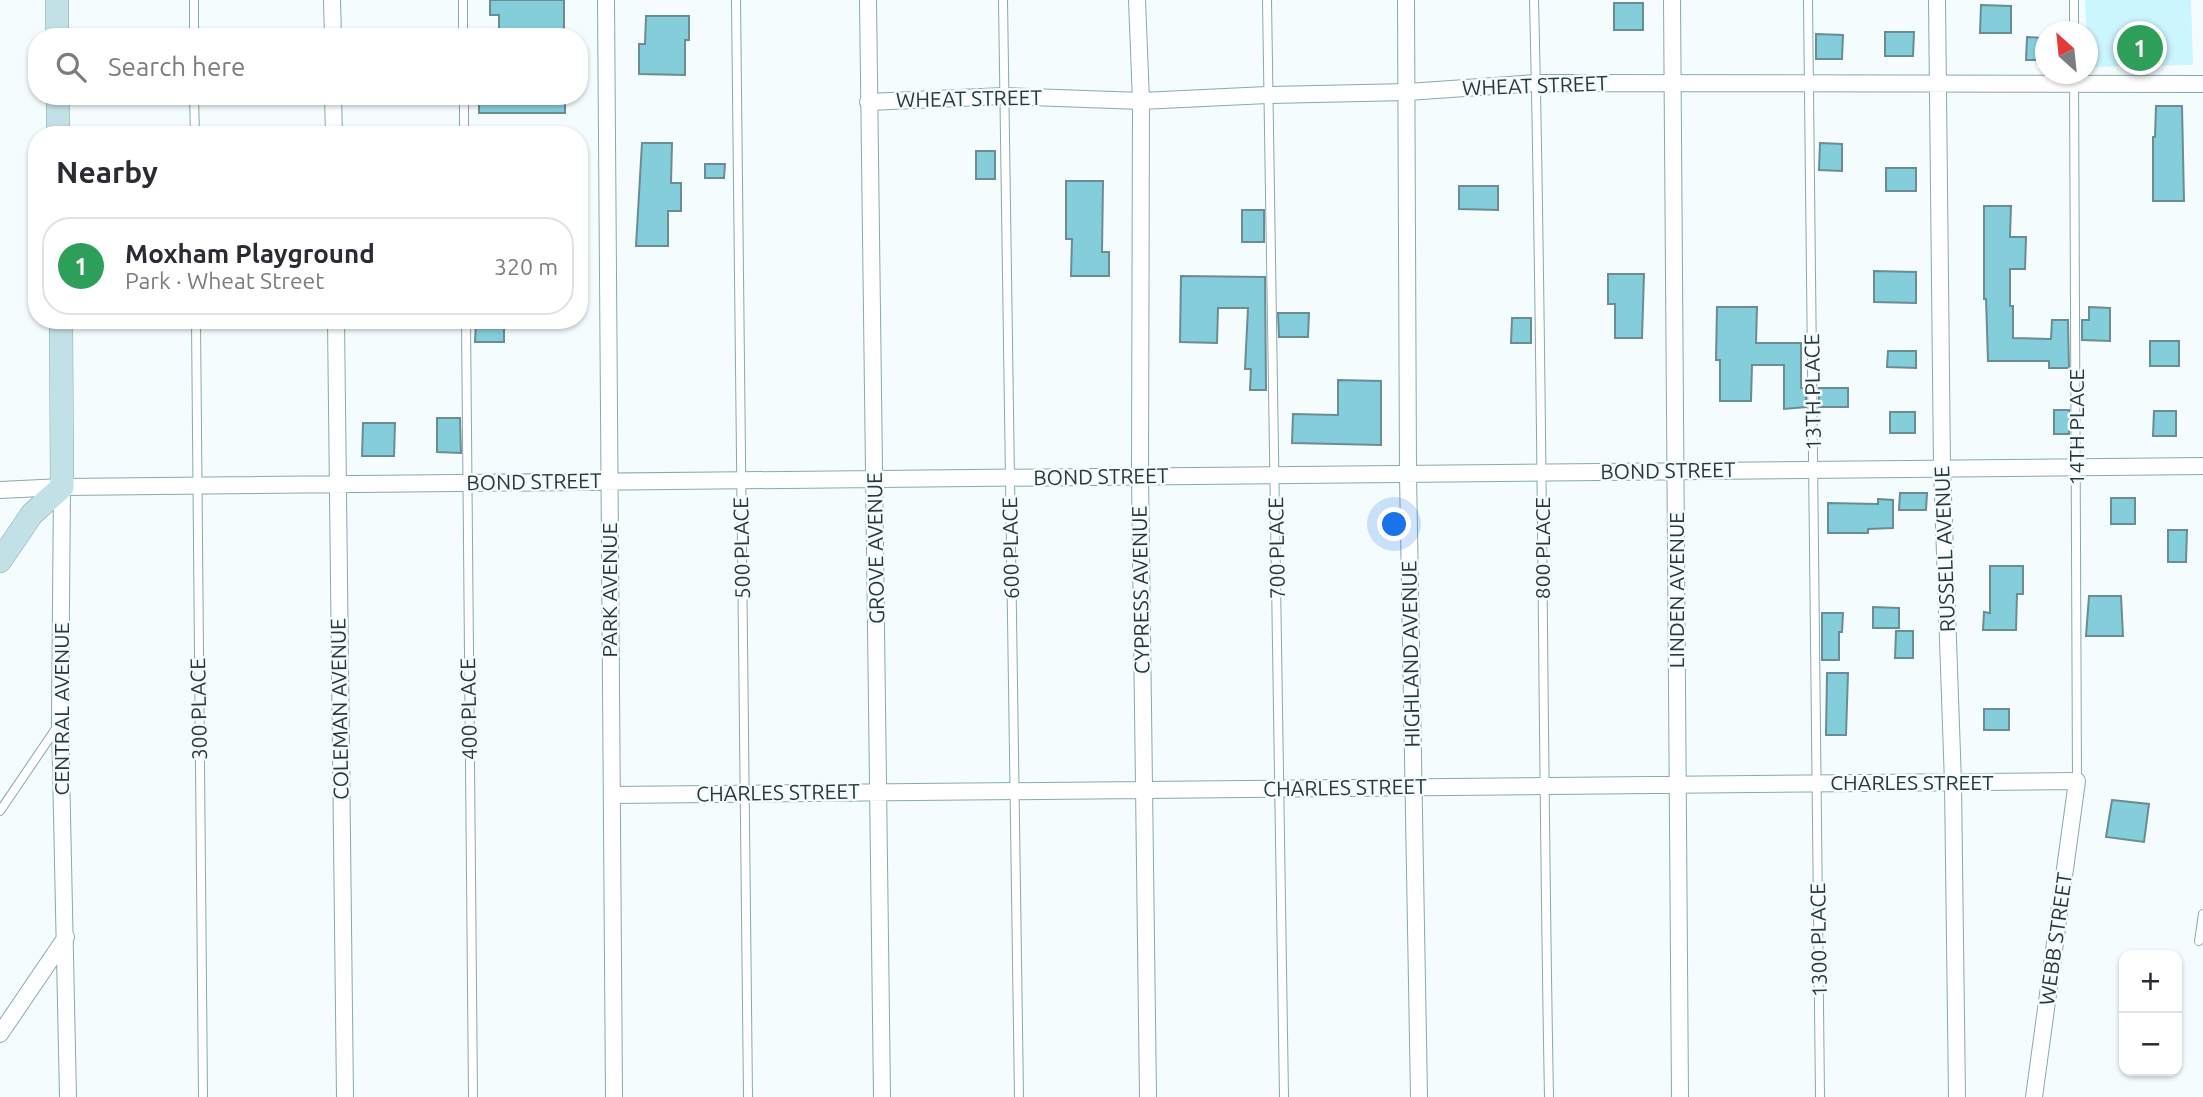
<!DOCTYPE html>
<meta charset="utf-8">
<style>
:root{--surface:#fff;--page:#f7f7f7;--text:#2b2b33;--muted:#7c7c81;--line:#e1e1e2;--accent:#ab6c33}
body{margin:0;font-family:Ubuntu,sans-serif;background:var(--page);color:var(--text)}
.controls{position:absolute;right:21px;bottom:21px;display:grid;overflow:hidden;border-radius:14px;box-shadow:0 2px 5px #0004}
.controls button{width:63px;height:63px;display:grid;place-items:center;padding:0;border:0;border-bottom:2px solid var(--line);background:var(--surface);color:var(--text);font:35px sans-serif}
.compass{position:absolute;left:2035px;top:21px;width:63px;height:63px;border-radius:50%;background:var(--surface);box-shadow:0 2px 5px #0004;rotate:333deg}
.you{position:absolute;left:1395px;top:525px;width:24px;height:24px;margin:-18px;border:5px solid #fff;border-radius:50%;background:#1a73e8;box-shadow:0 0 0 10px #1a73e833}
.badge{display:grid;place-items:center;width:46px;height:46px;border-radius:50%;background:var(--accent);color:#fff;font-size:23px;font-weight:700}
.pin{position:absolute;translate:-50% -50%;border:4px solid #fff;box-shadow:0 2px 7px #0006}
.list{margin:0;padding:0;list-style:none}
h2{display:flex;justify-content:space-between;align-items:center;height:91px;margin:0;padding:0 28px;font-size:30px}
h2 small{font-size:23px;font-weight:400;color:var(--muted)}
.list li{display:grid;grid-template-columns:46px 1fr auto;gap:21px;align-items:center;box-sizing:border-box;height:98px;margin:0 14px 14px;padding:0 14px;border:2px solid var(--line);border-radius:28px}
.list b{display:block;font-size:26px;white-space:nowrap}
.list p{margin:0;font-size:23px;white-space:nowrap;color:var(--muted)}
.list em{font-size:23px;font-style:normal;color:var(--muted)}
.icon{flex:none;width:38px;height:38px;fill:none;stroke:currentColor;stroke-width:2;stroke-linecap:round;stroke-linejoin:round}
.map{position:relative;flex:none;width:2203px;height:1097px;overflow:hidden}
.search{position:absolute;background:var(--surface);box-shadow:0 2px 5px #0004;left:28px;top:28px;width:560px;height:77px;display:flex;align-items:center;gap:18px;box-sizing:border-box;padding:0 24px;border-radius:28px;color:var(--muted);font-size:26px}
.panel{position:absolute;background:var(--surface);box-shadow:0 2px 5px #0004;left:28px;top:126px;width:560px;height:203px;border-radius:28px}
.map>svg:first-child{display:block}
.green{fill:#ccf6fe}
.building{fill:#84cedc;stroke:#6a8c92;stroke-width:2}
.lines{fill:none;stroke-linecap:round;stroke-linejoin:round}
.service-casing{stroke:#87a9b0;stroke-width:10}
.minor-casing{stroke:#87a9b0;stroke-width:18}
.secondary-casing{stroke:#87a9b0;stroke-width:24}
.service{stroke:#fff;stroke-width:8}
.minor{stroke:#fff;stroke-width:16}
.secondary{stroke:#c2e1e6;stroke-width:23}
.labels{text-anchor:middle;stroke-width:5;stroke-linejoin:round;paint-order:stroke}
.street-label{font-size:21px;fill:#29383a;stroke:#f5fcfe}
</style>
<div class="map">
<svg width="2203" height="1097" viewBox="0 0 2203 1097">
<rect width="100%" height="100%" fill="#f5fcfe"/>
<path class="green" d="M2085 0H2191L2193 65 2088 67Z"/>
<path class="building" d="M490 0H564V37H499V15H490Z
M1614 3H1643V30H1614Z
M1981 5 2011 6V33H1980Z
M646 16H689V40H685V75L639 74V44H645Z
M1885 32H1914L1913 56H1885Z
M1816 34 1843 35 1842 59H1816Z
M2027 37 2042 38V60H2026Z
M479 96H565V113H479Z
M2156 106H2182L2184 201H2153V137H2155Z
M642 143H672L671 183H681V211H668V246H636Z
M1820 143 1842 144V171L1819 170Z
M976 151H995V179H976Z
M705 164H725L724 178H705Z
M1886 168H1916V191H1886Z
M1066 181H1103L1102 252H1109V276H1071L1072 239H1066Z
M1459 186H1498V210L1459 209Z
M1984 206H2011L2010 237H2026L2025 269H2010V306H2013V338L2051 339 2052 320H2068L2069 368H2049V361H1988L1986 299H1984Z
M1242 210H1264V242H1242Z
M1874 271 1916 272V303L1874 302Z
M1608 274H1644L1642 338H1615V304H1608Z
M1181 276 1265 277 1266 390H1250L1251 369H1245L1248 308H1218L1217 343 1180 342Z
M1717 307H1757L1756 343H1801V388H1806V407L1784 409V365H1752L1751 401H1720V360H1716Z
M2089 307 2110 308V341L2082 340V320H2089Z
M1278 313H1309L1308 337H1279Z
M1512 318H1531V343H1511Z
M476 320H504V342H475Z
M2150 341H2179V366H2150Z
M1888 351H1916V368L1887 367Z
M1338 380 1381 381V445L1292 443 1293 414 1338 415Z
M1819 388H1848V407H1819Z
M2054 410H2069V434H2054Z
M2154 411H2176V436H2153Z
M1890 412H1915V433H1890Z
M437 418H460L461 453 437 452Z
M363 423H395L394 456H362Z
M1900 493H1927L1926 510H1899Z
M2111 498H2135V524H2111Z
M1878 499 1893 500V528L1868 529V533H1828V503L1878 504Z
M2168 530H2187L2186 562H2168Z
M1990 566H2023V594H2017L2016 630H1983L1984 612 1990 613Z
M2089 596H2121L2123 636H2086Z
M1873 607 1899 608V628H1873Z
M1822 613H1843L1842 632H1839V660H1822Z
M1896 631H1913V658H1895Z
M1827 673H1848L1846 735H1826Z
M1984 709H2009V730H1984Z
M2112 800 2149 804 2144 842 2106 837Z"/>
<g class="lines">
<defs>
<path id="service" d="M194 0V37
M463 0V37
M736 0 748 1097
M1003 0 1019 1097
M1267 0 1284 1097
M1534 0C1543 366 1542 731 1549 1097
M1808 0 1820 1097
M2074 0V32
M2074 74 2077 781
M194 96 195 135
M464 96V135
M196 320 203 1097
M466 320 473 1097
M0 811 57 727
M2199 941 2203 914"/>
<path id="minor" d="M332 0 333 37
M606 0 614 1097
M868 0 882 1097
M1137 0 1141 101 1140 476 1148 1097
M1406 0 1408 474 1419 1097
M1672 0 1680 1097
M1937 0 1942 468 1953 783 1957 1097
M333 96 334 135
M868 102 1004 96 1141 101 1267 95 1408 92 1536 83 2203 84
M336 320 345 1097
M62 487 60 721 68 1097
M0 490 62 487 2203 466
M612 795 2077 781 2034 1097
M0 1034 66 937"/>
<path id="secondary" d="M57 0V37
M58 96V135
M0 561 32 514 62 487 61 320"/>
</defs>
<use href="#service" class="service-casing"/>
<use href="#minor" class="minor-casing"/>
<use href="#secondary" class="secondary-casing"/>
<use href="#service" class="service"/>
<use href="#minor" class="minor"/>
<use href="#secondary" class="secondary"/>
</g>
<g class="labels">
<g class="street-label">
<text transform="translate(1535 86) rotate(-2)" y="7">WHEAT STREET</text>
<text transform="translate(969 99) rotate(-1)" y="7">WHEAT STREET</text>
<text transform="translate(1813 392) rotate(-91)" y="7">13TH PLACE</text>
<text transform="translate(2077 427) rotate(-90)" y="7">14TH PLACE</text>
<text transform="translate(1668 471) rotate(-1)" y="7">BOND STREET</text>
<text transform="translate(1101 477) rotate(-1)" y="7">BOND STREET</text>
<text transform="translate(534 482) rotate(-1)" y="7">BOND STREET</text>
<text transform="translate(742 548) rotate(-91)" y="7">500 PLACE</text>
<text transform="translate(876 548) rotate(-91)" y="7">GROVE AVENUE</text>
<text transform="translate(1011 548) rotate(-91)" y="7">600 PLACE</text>
<text transform="translate(1277 548) rotate(-91)" y="7">700 PLACE</text>
<text transform="translate(1543 548) rotate(-90)" y="7">800 PLACE</text>
<text transform="translate(1945 549) rotate(-92)" y="7">RUSSELL AVENUE</text>
<text transform="translate(610 590) rotate(-90)" y="7">PARK AVENUE</text>
<text transform="translate(1141 590) rotate(-91)" y="7">CYPRESS AVENUE</text>
<text transform="translate(1677 590) rotate(-90)" y="7">LINDEN AVENUE</text>
<text transform="translate(1411 654) rotate(-91)" y="7">HIGHLAND AVENUE</text>
<text transform="translate(62 709) rotate(-90)" y="7">CENTRAL AVENUE</text>
<text transform="translate(199 709) rotate(-91)" y="7">300 PLACE</text>
<text transform="translate(340 709) rotate(-91)" y="7">COLEMAN AVENUE</text>
<text transform="translate(469 709) rotate(-91)" y="7">400 PLACE</text>
<text x="1912" y="790">CHARLES STREET</text>
<text transform="translate(1345 788) rotate(-1)" y="7">CHARLES STREET</text>
<text transform="translate(778 793) rotate(-1)" y="7">CHARLES STREET</text>
<text transform="translate(2056 939) rotate(-82)" y="7">WEBB STREET</text>
<text transform="translate(1819 940) rotate(-91)" y="7">1300 PLACE</text>
</g>
</g>
</svg>
<div class="controls">
<button>+</button>
<button>−</button>
</div>
<svg class="compass" viewBox="-18 -18 36 36"><path d="M0-13l5 13h-10z" fill="#e53935"/><path d="M0 13l5-13h-10z" fill="#7c7c81"/></svg>
<div class="you"></div>
<div class="pin badge" style="left:2140px;top:48px;background:#2e9e5b">1</div>
<div class="search"><svg class="icon" aria-label="search" viewBox="0 0 24 24"><circle cx="10" cy="10" r="6"/><path d="M15 15l6 6"/></svg>Search here</div>
<section class="panel">
<h2>Nearby<small></small></h2>
<ul class="list">
<li><span class="badge" style="background:#2e9e5b">1</span><div><b>Moxham Playground</b><p>Park · Wheat Street</p></div><em>320 m</em></li>
</ul>
</section>
</div>
